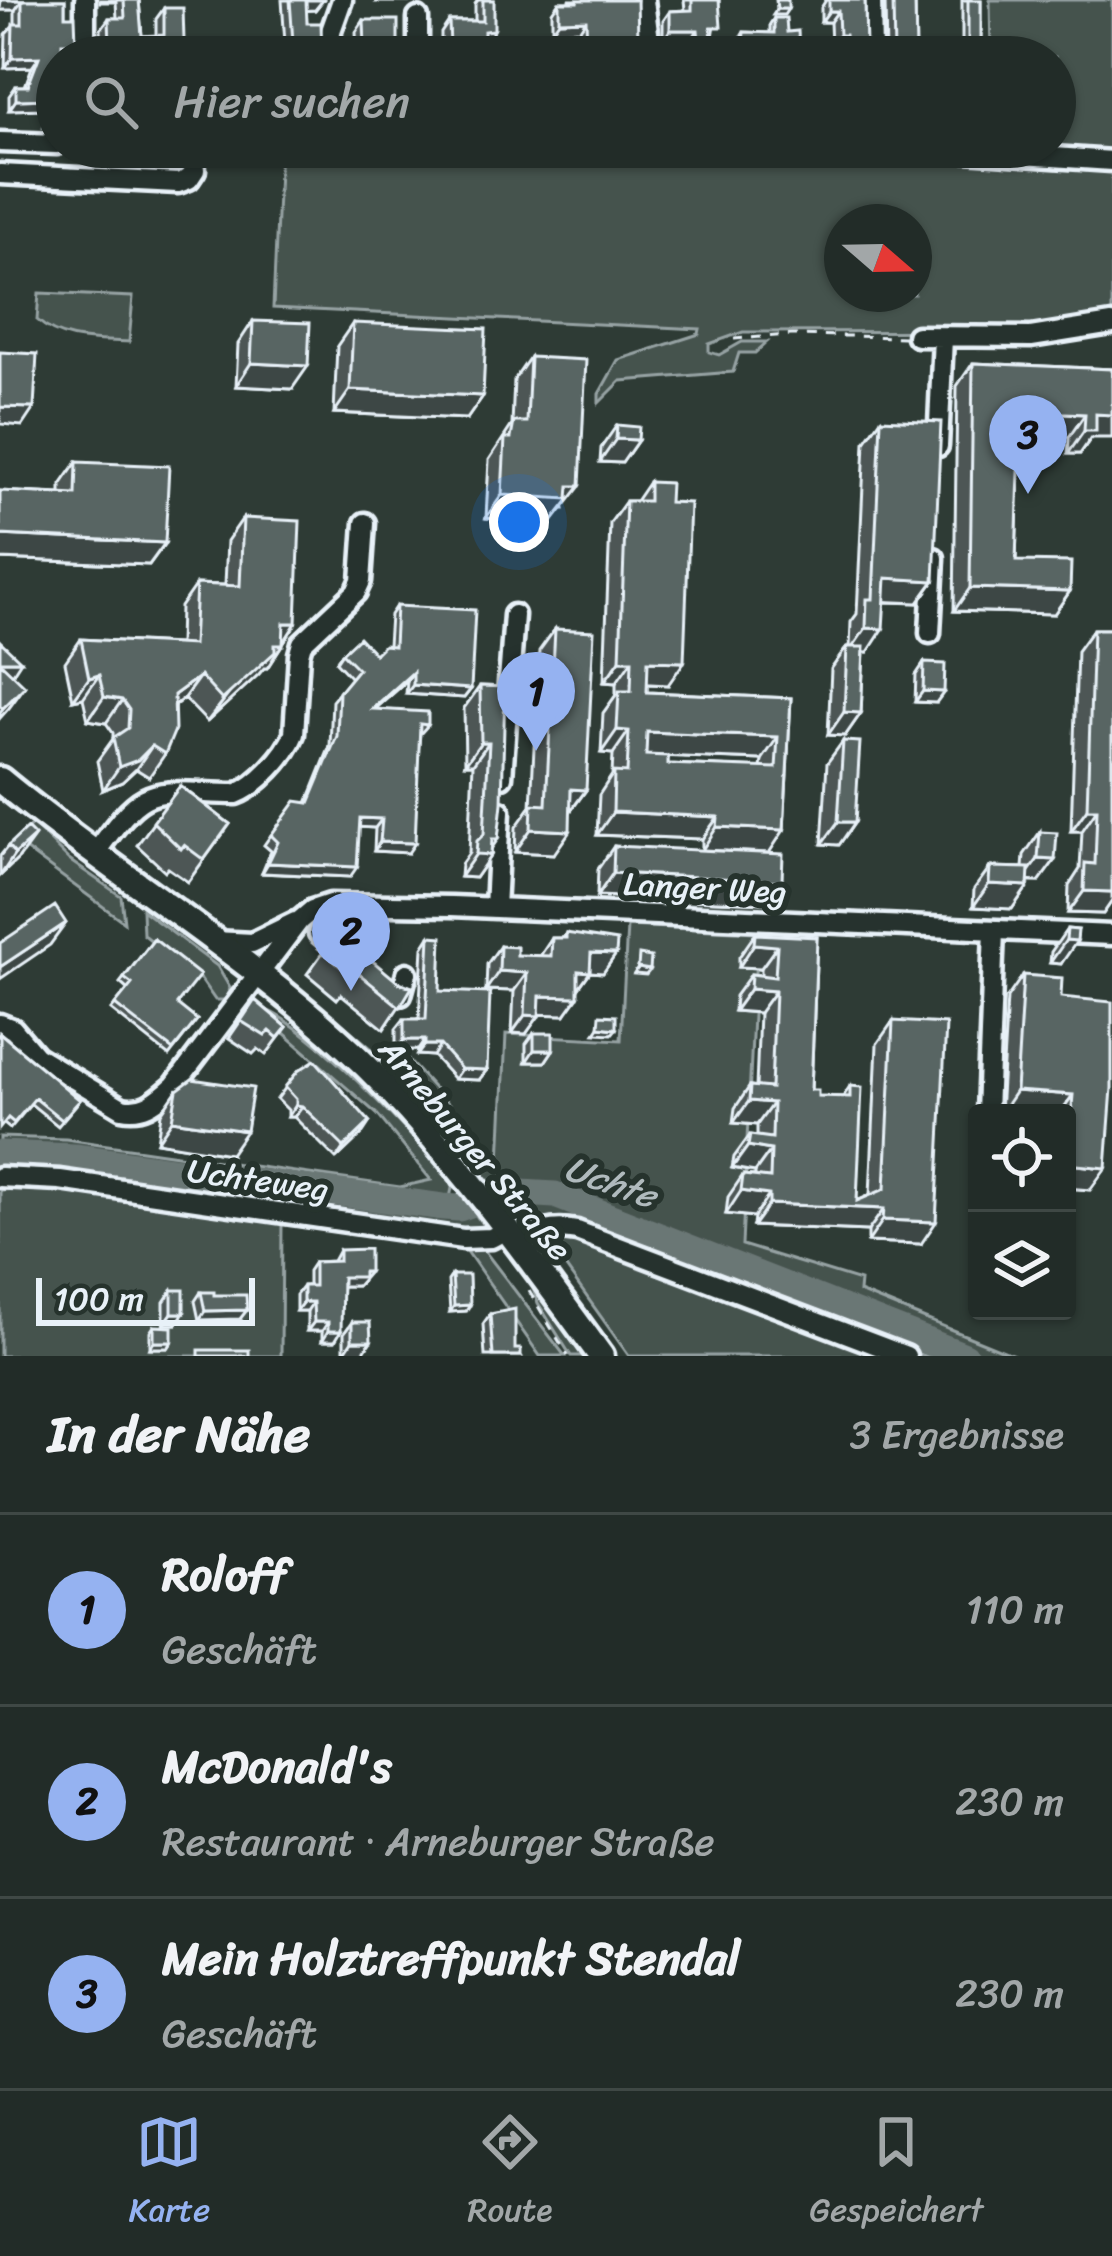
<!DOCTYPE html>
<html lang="de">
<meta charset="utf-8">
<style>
:root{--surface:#222c28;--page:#2a3430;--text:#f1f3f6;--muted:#a2a7a8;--line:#3f4845;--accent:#95b2f1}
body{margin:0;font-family:Sriracha,sans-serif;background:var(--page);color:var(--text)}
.controls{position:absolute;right:36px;bottom:36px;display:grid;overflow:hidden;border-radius:12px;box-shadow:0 3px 9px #0004}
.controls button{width:108px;height:108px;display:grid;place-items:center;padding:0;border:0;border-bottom:3px solid var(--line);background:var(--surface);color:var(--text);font:60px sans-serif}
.compass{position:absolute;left:824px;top:204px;width:108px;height:108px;border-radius:50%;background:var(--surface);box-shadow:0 3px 9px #0004;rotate:110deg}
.scale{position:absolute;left:36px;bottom:30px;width:219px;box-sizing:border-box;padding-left:12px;border:6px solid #e8f1f8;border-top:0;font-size:33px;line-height:42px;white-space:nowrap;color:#e8f1f8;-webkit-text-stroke:9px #26332d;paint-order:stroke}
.you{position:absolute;left:519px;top:522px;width:42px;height:42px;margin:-30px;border:9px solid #fff;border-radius:50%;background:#1a73e8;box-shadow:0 0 0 18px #1a73e833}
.badge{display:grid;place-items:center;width:78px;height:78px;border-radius:50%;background:var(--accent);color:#111;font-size:39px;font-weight:700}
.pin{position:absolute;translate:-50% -99px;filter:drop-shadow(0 3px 6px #0008)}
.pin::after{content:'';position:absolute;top:63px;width:42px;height:36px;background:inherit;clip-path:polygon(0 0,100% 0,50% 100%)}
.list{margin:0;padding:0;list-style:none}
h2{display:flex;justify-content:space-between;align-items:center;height:156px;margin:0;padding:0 48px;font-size:51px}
h2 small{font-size:39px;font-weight:400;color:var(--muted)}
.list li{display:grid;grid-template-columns:78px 1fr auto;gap:36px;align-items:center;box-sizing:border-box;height:192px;padding:0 48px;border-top:3px solid var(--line)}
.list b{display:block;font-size:45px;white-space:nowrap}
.list p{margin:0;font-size:39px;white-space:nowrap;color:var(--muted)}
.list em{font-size:39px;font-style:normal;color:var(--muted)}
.icon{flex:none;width:66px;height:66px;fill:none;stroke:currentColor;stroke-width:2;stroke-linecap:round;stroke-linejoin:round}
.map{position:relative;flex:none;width:1112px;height:1356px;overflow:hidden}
.search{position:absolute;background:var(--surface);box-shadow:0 3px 9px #0004;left:36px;right:36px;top:36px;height:132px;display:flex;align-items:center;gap:30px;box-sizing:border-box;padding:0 42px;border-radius:66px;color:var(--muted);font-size:45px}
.sheet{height:732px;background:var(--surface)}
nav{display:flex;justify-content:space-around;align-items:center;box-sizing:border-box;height:168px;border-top:3px solid var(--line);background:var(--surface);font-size:33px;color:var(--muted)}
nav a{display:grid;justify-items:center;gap:6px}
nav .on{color:var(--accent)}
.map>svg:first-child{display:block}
.green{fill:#45524e;stroke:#96a2a3;stroke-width:3;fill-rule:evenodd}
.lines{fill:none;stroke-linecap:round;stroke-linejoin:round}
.river{stroke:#6b7775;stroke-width:27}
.minor-casing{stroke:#e8f1f8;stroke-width:27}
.major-casing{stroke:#e8f1f8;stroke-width:33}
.path{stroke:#e8f1f8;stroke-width:3;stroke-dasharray:9 9;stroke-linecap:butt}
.minor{stroke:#26332d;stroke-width:18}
.major{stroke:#26332d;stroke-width:24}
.wall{fill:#4d5755;stroke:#e8f1f8;stroke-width:3;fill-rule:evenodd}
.shaded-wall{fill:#3e4745;stroke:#e8f1f8;stroke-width:3}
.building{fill:#596563;stroke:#e8f1f8;stroke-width:3;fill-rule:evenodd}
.labels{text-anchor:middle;stroke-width:12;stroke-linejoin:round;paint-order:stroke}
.street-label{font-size:33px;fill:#e8f1f8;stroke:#26332d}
.water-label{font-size:36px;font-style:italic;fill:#b0babd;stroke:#26332d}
</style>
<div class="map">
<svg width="1112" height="1356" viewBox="0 0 1112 1356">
<rect width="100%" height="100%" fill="#2e3b35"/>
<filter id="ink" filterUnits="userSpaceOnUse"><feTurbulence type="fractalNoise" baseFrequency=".00833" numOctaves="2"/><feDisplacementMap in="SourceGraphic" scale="24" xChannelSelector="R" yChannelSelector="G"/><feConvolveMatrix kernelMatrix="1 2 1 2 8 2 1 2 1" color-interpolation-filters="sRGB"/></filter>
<g filter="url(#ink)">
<path class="green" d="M990 0H1112V151L1048 147H1055V57H991Z
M280 147H506L754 158 758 150 1112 170V317L1040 331 743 332 709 344V352L719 355 742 342H767L755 353H739L733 372 621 381 599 403V394L618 360 699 334 700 329 273 308ZM842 222H914V294H842Z
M39 293 133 297 129 342C97 340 62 343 37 320Z
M33 824 69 860 121 896 124 922 14 841Z
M142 910 217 966 230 988 227 1000H215L201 980 143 934Z
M627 926 757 932 742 1245 860 1281 859 1292 1016 1356H924L645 1250 524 1231 474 1167 475 1134 500 1162 506 1034 621 1040Z
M294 985C347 1029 415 1075 447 1138Z
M253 1006C299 1011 420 1144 453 1183L450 1198 463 1197 487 1231 0 1173V1137L66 1139 400 1187 431 1180 377 1114Z
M408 1060 461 1118 458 1142 454 1141 446 1123 406 1075Z
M36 1188 282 1221 281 1356H0V1190Z
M565 1233 889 1356H629L564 1265 542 1253 534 1242Z
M480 1245 565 1356H540L464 1247Z
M528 1274 591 1356H571L538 1303Z"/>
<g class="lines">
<path class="river" d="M0 1154 75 1157 443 1207 459 1208 504 1192 555 1195 965 1356"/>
<defs>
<path id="minor" d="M85 0V57
M644 0 651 57
M871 0 872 57
M418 18V57
M330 57 331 31 342 0
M0 142 57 144
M905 147 1112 161
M0 174 178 183 189 179 195 170 194 159 185 151 116 147
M917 336 1031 337 1112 324
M938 446 943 337
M930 633 934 558
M502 777 514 615
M94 855C148 780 147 792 236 794 257 786 286 755 294 734L299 654 302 643 356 592 361 581 365 523
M495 908 500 811
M214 941 252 943 295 922
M345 956 319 933 329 920 354 918
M389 993 401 995 407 973
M0 1024 13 1029 36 1056 122 1108C145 1113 157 1100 174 1086L299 921 312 910 330 904 452 906 1112 935
M987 1113 994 930
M0 1177 60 1180 463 1239 491 1238 506 1230
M518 1245C537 1231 553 1226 577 1231L906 1356"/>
<path id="major" d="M0 780C117 877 259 961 366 1066 454 1153 528 1256 601 1356"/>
</defs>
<use href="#minor" class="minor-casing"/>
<use href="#major" class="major-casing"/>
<path class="path" d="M734 339 791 335 904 337
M529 1291 568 1356"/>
<use href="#minor" class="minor"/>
<use href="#major" class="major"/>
</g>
<path class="wall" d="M0 0H65V16L76 43 69 53H62L57 126H44V109L9 110V96L16 86H25L32 67 5 68 6 34 15 24V10H0Z
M100 0H139L142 36 156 35V19L164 8 184 41 171 57H102L101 29 109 18H117L116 2H100Z
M282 0H323L315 10H306L307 23 321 57H286Z
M478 0H494L486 42 477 57H441V33L449 21H475V4Z
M570 0H637L630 49 598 47 592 55H579V30L552 31V12L559 2H570Z
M684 0H719L713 37H711L712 41 704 51H691V40L663 41V21L670 11 685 10Z
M826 0H865L866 57H838L837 46H831L830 22H821V8Z
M885 0H917H915L916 57H886Z
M962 0H981V57H958V49L962 43Z
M774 18 799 48 795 54H792L791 57H765V51L739 50 740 38 744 32 770 33V24Z
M364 20 398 47 391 57H357L356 32Z
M253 321 292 389 236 386 238 344Z
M353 323 483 396 467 419 334 413 337 346Z
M530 357 564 509H561L552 522 486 518 489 460 512 425 514 380Z
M973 363 1112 369 1091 438 1080 454H1068L1069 437 1020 435 1016 561 1070 591 1054 614 954 611 957 386Z
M881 419 934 581 918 603 885 602 868 652H864L861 713 845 736 828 735 831 669 847 647H850L851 622 857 614 865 442Z
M617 425 638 440 622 463 600 462 601 448Z
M77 462 165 543 149 565 0 559V491L61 494V485Z
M649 482 668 685 647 684V692L791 698 784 830 702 850V839L597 835 599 795 612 775 613 754 601 753 603 713 616 695V683L604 682 610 523 626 501H636ZM668 756 762 760 761 768 668 764Z
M243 518 296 623 267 668H264L259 674 207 722 184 698 174 706 165 754 149 777 136 769 122 782 103 790 97 761 113 739V733L106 723 88 720 83 698 73 700 65 662 81 639 179 644 180 607 196 584 225 585 227 541Z
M396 606 471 689 464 698 406 694 407 681 375 709 428 725 420 734 408 853 374 851 375 828 359 827 350 877 262 873 271 851 264 845 271 835 307 803 330 746 332 701 351 678 336 662 342 653 375 654 388 645 390 615Z
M555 629 586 790 570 812 554 854 515 852 516 827 531 806 539 651Z
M1093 629H1112V901L1103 914 1068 913 1069 886 1080 869 1082 831H1071L1077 651Z
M924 663 936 703 915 702 916 675Z
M480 686 505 687 491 855 475 878 460 877 461 864 469 853 473 764H465L464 708Z
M843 741 855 822 839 845 822 844 827 763Z
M180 786 230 824 188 882 168 868 165 871 137 845Z
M1040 832 1039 882H1028V886L1012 909 973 907 974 889 990 867 1023 868 1024 855Z
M8 846 19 858 0 876V856Z
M614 846 782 881 766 903 597 896 598 869Z
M1067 929 1078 930 1061 964 1050 963 1051 952Z
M566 933 616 954 603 973 590 972 578 989 565 1015 539 1014 526 1034 512 1033 514 991 486 990 487 964 500 946 517 955 540 956 552 938H563Z
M755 934 817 937 811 1090 818 1096 843 1097 850 1086 857 1201 870 1195 877 1044 893 1021 921 1244 868 1242V1231L753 1226 754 1217 726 1214 728 1197 743 1175 755 1176V1172L732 1168 734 1157 750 1135 757 1136V1125L733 1123 735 1108 750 1086 756 1087 759 1013 734 1011 735 996 751 974 761 975V968L739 967V957Z
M430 936 440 991 479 1080 454 1079 433 1056 417 1055 418 1050H396V1029L404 1019H419L423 947Z
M154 939 177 1005 197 1020 169 1056 111 1010 128 990 120 983Z
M323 952 412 987 384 1029 341 994 337 999 307 974Z
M1023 975 1106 1168 1090 1190 1067 1188V1113H1000L1007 998Z
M255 1000 287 1027 266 1055 258 1049 253 1054 229 1038Z
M0 1033 80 1100 58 1126 31 1104 10 1129 4 1124Z
M534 1033 553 1050 545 1062H526V1044Z
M298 1071 362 1134 336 1159 294 1117H288V1110L277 1099Z
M177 1090 230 1154 157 1142 161 1113Z
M339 1250 362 1281 357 1286H342L335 1341H322V1331H307V1311H296V1295L303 1286H308V1271L314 1262 333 1261Z
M452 1275 466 1311 450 1312 448 1281Z
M172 1290 176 1324H164V1302Z
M201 1292 214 1295 240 1319 199 1320 195 1301Z
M490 1314 515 1349 521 1356H485L483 1324Z
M352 1322 363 1353H344V1333Z
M154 1326 172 1342 168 1348H150V1332Z"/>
<path class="shaded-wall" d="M1 0H22L15 10H0Z
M305 0H323L315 10 298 11Z
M377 0H410L409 2H376Z
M777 9H788L784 15H773Z
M829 11H838L830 22H821Z
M586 20 579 30 552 31 559 21Z
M494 30 486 42H476L484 31Z
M670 30H698L691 40 663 41Z
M839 35H845L837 46H831Z
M599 36 638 39 630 49 598 47 592 55H579L587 45Z
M176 41H184L171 57H160Z
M699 41H712L704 51H691Z
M62 43H76L69 53H55Z
M743 44 769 45 765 51 739 50Z
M127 45 120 56 102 57 110 46Z
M484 46 477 57H442L450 47Z
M398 47 391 57H359L365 48Z
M39 57 32 67 5 68 12 58Z
M51 99 44 109 9 110 16 100Z
M51 116H57V126H44Z
M739 147H766L764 150 756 149 751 157H732Z
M792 147H804L800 152 789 151Z
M251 363 308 366 292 389 236 386Z
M350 390 483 396 467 419 334 413Z
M0 407 34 408 22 426 0 424Z
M1021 411 1085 414 1069 437 1005 434Z
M1096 414 1112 415V438H1091L1080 454H1068Z
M616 439 638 440 622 463 600 462Z
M569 486H580L552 522 486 518 502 495Z
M0 535 165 543 149 565 0 559Z
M886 578 934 581 918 603 872 601Z
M970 588 1070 591 1054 614 954 611Z
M284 623H296L267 668H264L259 674 207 722Z
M866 628 883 629 868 652 850 651Z
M620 660H632L616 683 604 682Z
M0 661H21L6 684Z
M648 661 684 662 668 685 632 683Z
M413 672 407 681 365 718 372 709Z
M99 675 83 698 73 700 89 678Z
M200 676 184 698 158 718 174 695Z
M413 685 471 689 464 698 406 694Z
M25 686 9 708 0 718V712L3 708Z
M923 691 944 692 936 703 915 702Z
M104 697 122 700 106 723 88 720Z
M844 712 861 713 845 736 828 735Z
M617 730 629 731 613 754 601 753Z
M647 732 778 737 762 760 631 755Z
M481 742H489L473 764H465Z
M152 746 136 769 122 782 103 790 119 767Z
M571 789 586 790 570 812Z
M1087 809H1097L1082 831H1071Z
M613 812 718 817 702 839 597 835Z
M360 818 382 819 375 828 353 827Z
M838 822H855L839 845 822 844Z
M717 827 784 830 769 853 702 850Z
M531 829 570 831 554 854 515 852Z
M35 836 19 858 0 876 15 854Z
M492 839H498L487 855H491L475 878 460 877 476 854Z
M380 842 415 843 408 853 374 851Z
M1038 859 1055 860 1039 882 1022 881Z
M268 863 357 867 350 877 262 873Z
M613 873 782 881 766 903 597 896Z
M989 884 1028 886 1012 909 973 907Z
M1084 891 1112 892V901L1103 914 1068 913Z
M66 923 50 945 0 979V967Z
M1066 940 1077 941 1061 964 1050 963Z
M754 944 777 946 761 968 739 967Z
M591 953 616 954 603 973 590 972 577 990 566 989Z
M638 968 650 970 646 975 634 974Z
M499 971 527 973 514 991 486 990Z
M750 989 775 991 759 1013 734 1011Z
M540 996 578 997 565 1015 527 1014Z
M525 1015 539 1016 526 1034 512 1033Z
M599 1027 616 1029 612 1034 595 1033Z
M404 1040H425L418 1050H396Z
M425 1045H440L433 1056 417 1055Z
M534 1050H553L545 1062H526Z
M461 1069 487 1070 479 1080 454 1079Z
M1016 1091 1073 1095 1060 1113H1001Z
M749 1101 773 1103 757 1125 733 1123Z
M296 1105 302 1106 294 1117H288Z
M172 1120 246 1131 230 1154 157 1142Z
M370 1122 362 1134 336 1159 344 1147Z
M748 1146 771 1150 755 1172 732 1168Z
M1067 1164 1106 1168 1090 1190 1067 1188Z
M741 1191 769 1195 754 1217 726 1214Z
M769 1204 884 1209 868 1231 753 1226Z
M883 1220 936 1222 921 1244 868 1242Z
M363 1272H369L357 1286H336L342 1277Z
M303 1302H313L307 1311H296Z
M470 1305 466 1311 450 1312 454 1306Z
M247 1310 240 1319 199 1320 205 1311Z
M172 1313H184L176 1324H164Z
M314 1322H328L322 1331H307Z
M328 1331H341L335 1341H322Z
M352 1341H371L363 1353H344Z
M154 1342H172L168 1348H150Z"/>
<path class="building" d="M12 0H65V16H75L76 43H62V57H57V116H51V99L16 100V86H28L39 57 12 58 13 24H22V0Z
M124 0H139L142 36 164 35V8H183L184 41H176V50H165V57H127V45L110 46 109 18H125Z
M290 0H306L307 23H321L322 56H294Z
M483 0H494V30L484 31V46L450 47 449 21H483Z
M577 0H637L638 39 599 36V45H587L586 20 559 21V2H577Z
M692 0H719L721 27H711L712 41H699L698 30H670V11L692 10Z
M776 0H788V9H777Z
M829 0H865L866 57H847L845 35H839L838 11H829Z
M893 0H915L916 57H894Z
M968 0H981V57H964L963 41H968Z
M774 18H786L787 32 798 31 799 48 792 49 791 57H769V45L743 44 744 32 774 33Z
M364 20H398V47L365 48Z
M253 321 310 323 308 366 251 363Z
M353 323 486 329 483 396 350 390Z
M0 352 37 354 34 408 0 407Z
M530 357 586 360 580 486H569L568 499 502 495 505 438H511L514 422H527Z
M973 363 1112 369V415L1096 414V431H1084L1085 414 1021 411 1016 561 1071 562 1070 591 970 588Z
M881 419 941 422 934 581 886 578 883 629 866 628 867 599H873Z
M617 425 639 427 638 440 616 439Z
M77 462 169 466 165 543 0 535V491L76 495Z
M649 482 670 483 669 502 690 503 684 662 648 661 647 692 791 698 784 830 717 827 718 817 613 812 614 772 627 773 629 731 617 730 619 691H631L632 660H620L626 501H649ZM647 732 778 737 776 768 668 764V756L646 755Z
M243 518 300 521 296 623H284L283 645H275V652L222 700 200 676 174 695 175 730 165 754 152 746 138 760 119 767 113 738 128 728 129 710 122 700 104 697 99 675 89 678 81 639 193 645 196 584 240 586Z
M396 606 475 610 471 689 413 685V672L372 709 428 712V725L420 724 415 843 380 842 382 819 360 818 357 867 268 863 278 842 271 835 296 801 309 803 337 736 339 692 358 669 342 653 359 637 375 654 384 645 394 646Z
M555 629 594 631 586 790 571 789 570 831 531 829 532 804 546 805Z
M1093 629H1112V892L1084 891 1085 863 1095 864 1097 809H1087Z
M0 641 21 661H0Z
M847 647H864L861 713 844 712Z
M0 662 25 686 3 708 0 706Z
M924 663 945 664 944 692 923 691Z
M480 686 505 687 502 803 498 839H492L491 855 476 854 477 841 484 834 489 742H481Z
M843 741 860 742 855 822H838Z
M180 786 230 824 204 860 184 845 181 849 153 822Z
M27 828 35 836 15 854 8 846Z
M1040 832 1057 833 1055 860 1038 859Z
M614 846 783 854 782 881 613 873Z
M990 867 1029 868 1028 886 989 884Z
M55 906 66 923 0 967V943Z
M1067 929 1078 930 1077 941 1066 940Z
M339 933 399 983 412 987 400 1007 357 972 353 977 323 952Z
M566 933 617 941 616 954 591 953 590 972 578 971V997L540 996 539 1016 525 1015 527 973 499 971 500 946 517 947V955L551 956 552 938H566Z
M755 934 817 937 811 1090H818V1096L850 1097V1086L862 1087 857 1201 885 1189 893 1021 946 1024 936 1222 883 1220 884 1209 769 1204V1195L741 1191 743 1175 770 1178 771 1150 748 1146 750 1135 772 1138 773 1103 749 1101 750 1086 771 1088 775 991 750 989 751 974 775 977 777 946 754 944Z
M430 936 442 937 440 991 490 993 487 1070 461 1069 440 1045H425V1040H404V1019H426Z
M154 939 200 975 177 1004 197 1020 173 1050 115 1005 132 984 124 978Z
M639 955 651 957 650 970 638 968Z
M1023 975 1062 978 1061 997 1112 1002V1088L1106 1168 1067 1164 1073 1095 1016 1091Z
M255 1000 287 1027 278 1038 270 1031 265 1036 241 1021Z
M600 1015 616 1016V1029L599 1027Z
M0 1033 80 1100 62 1120 35 1098 14 1123 8 1118 0 1128Z
M534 1033H553V1050H534Z
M315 1060 370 1122 344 1147 302 1106 296 1105V1099L285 1087 298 1071Z
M192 1079 253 1088 246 1131 172 1120 177 1090Z
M369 1249V1272H363V1277H342L341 1331H328V1322H314L313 1302H303V1286H314V1262L339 1261V1250Z
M452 1275H469L470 1305 454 1306Z
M172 1290H184V1313H172Z
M201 1292H214V1295H246L247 1310 205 1311Z
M515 1309V1349H521V1356H493L490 1314Z
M352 1322H370L371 1341H352Z
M154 1326 172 1327V1342H154Z
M199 1350H249V1356H199Z"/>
</g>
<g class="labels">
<g class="street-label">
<text transform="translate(705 887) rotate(3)" y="12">Langer Weg</text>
<text transform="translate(476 1149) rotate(50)" y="12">Arneburger Straße</text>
<text transform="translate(258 1179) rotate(8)" y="12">Uchteweg</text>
</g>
<g class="water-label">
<text transform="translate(611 1181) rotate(19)" y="13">Uchte</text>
</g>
</g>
</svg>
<div class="controls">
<button><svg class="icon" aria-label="locate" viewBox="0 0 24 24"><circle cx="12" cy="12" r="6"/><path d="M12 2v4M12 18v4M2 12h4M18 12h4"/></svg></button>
<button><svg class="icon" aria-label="layers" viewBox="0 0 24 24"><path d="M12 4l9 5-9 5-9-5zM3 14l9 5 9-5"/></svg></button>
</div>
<svg class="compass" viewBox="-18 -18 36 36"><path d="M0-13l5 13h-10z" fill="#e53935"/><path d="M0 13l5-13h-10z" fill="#a2a7a8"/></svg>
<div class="scale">100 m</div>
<div class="you"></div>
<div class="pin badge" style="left:536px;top:751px">1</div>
<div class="pin badge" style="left:351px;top:991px">2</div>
<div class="pin badge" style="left:1028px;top:494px">3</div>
<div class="search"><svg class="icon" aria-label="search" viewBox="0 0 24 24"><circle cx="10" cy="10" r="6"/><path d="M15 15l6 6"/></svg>Hier suchen</div>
</div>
<section class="sheet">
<h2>In der Nähe<small>3 Ergebnisse</small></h2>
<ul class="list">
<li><span class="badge">1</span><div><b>Roloff</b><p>Geschäft</p></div><em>110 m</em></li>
<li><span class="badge">2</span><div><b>McDonald's</b><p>Restaurant · Arneburger Straße</p></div><em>230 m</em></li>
<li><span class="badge">3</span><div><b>Mein Holztreffpunkt Stendal</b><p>Geschäft</p></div><em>230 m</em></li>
</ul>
</section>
<nav>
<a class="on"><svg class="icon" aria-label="map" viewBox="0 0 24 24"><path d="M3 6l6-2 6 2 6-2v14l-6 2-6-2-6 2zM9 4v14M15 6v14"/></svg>Karte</a>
<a><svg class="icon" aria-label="directions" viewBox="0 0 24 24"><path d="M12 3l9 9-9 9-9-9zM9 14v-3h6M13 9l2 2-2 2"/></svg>Route</a>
<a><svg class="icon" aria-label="saved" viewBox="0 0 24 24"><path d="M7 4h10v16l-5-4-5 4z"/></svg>Gespeichert</a>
</nav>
